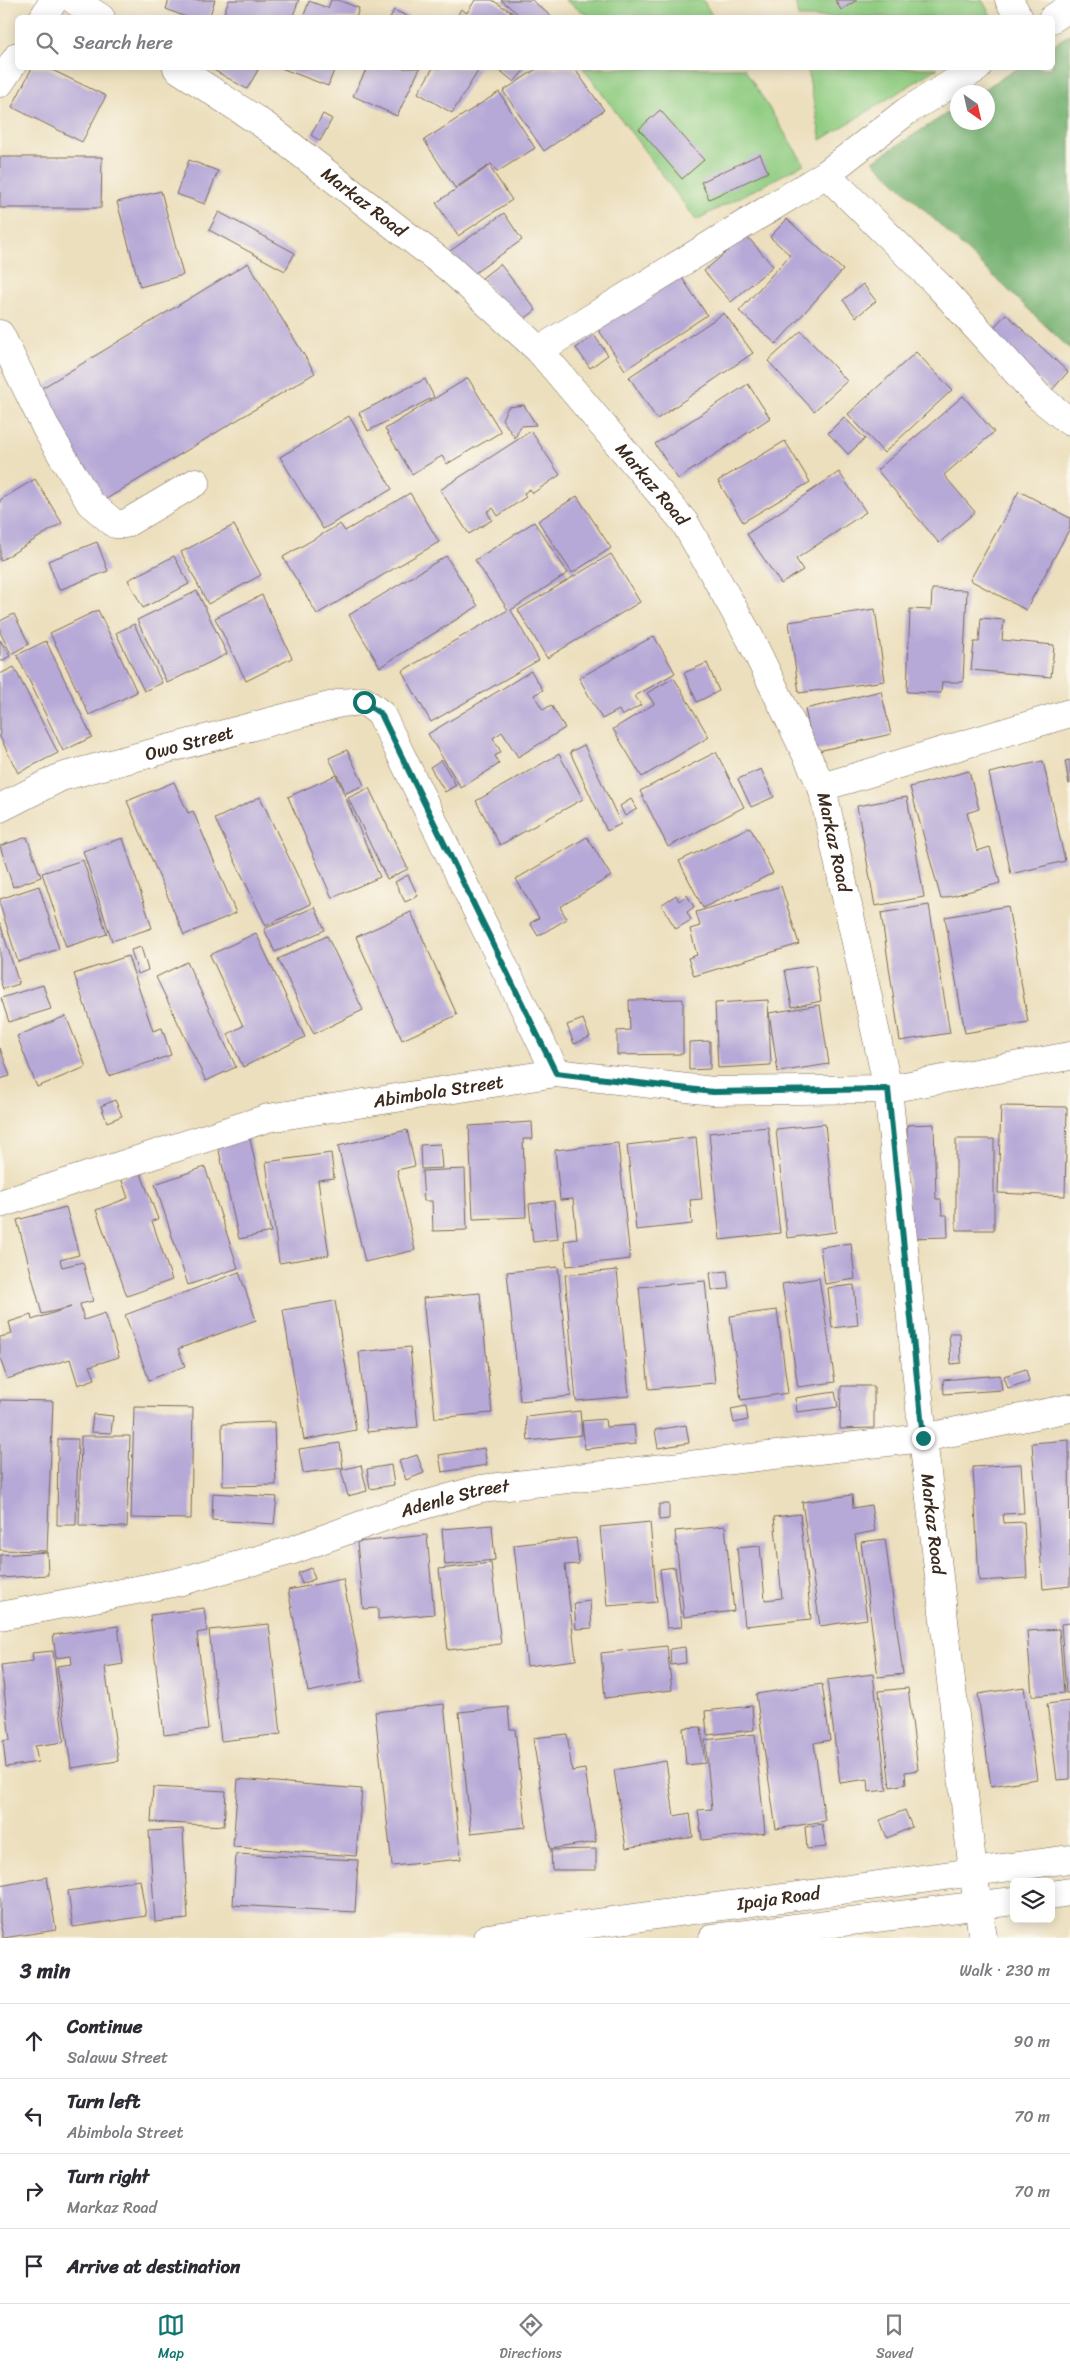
<!DOCTYPE html>
<meta charset="utf-8">
<style>
:root{--surface:#fff;--page:#f7f7f7;--text:#2b2b33;--muted:#7c7c81;--line:#e1e1e2;--accent:#0f766e}
body{margin:0;font-family:Sriracha,sans-serif;background:var(--page);color:var(--text)}
.controls{position:absolute;right:15px;bottom:15px;display:grid;overflow:hidden;border-radius:8px;box-shadow:0 2px 12px #0003}
.controls button{width:45px;height:45px;display:grid;place-items:center;padding:0;border:0;border-bottom:1px solid var(--line);background:var(--surface);color:var(--text);font:25px sans-serif}
.compass{position:absolute;left:950px;top:85px;width:45px;height:45px;border-radius:50%;background:var(--surface);box-shadow:0 2px 12px #0003;rotate:146deg}
.stop{position:absolute;width:15px;height:15px;margin:-11px;border:4px solid #0f766e;border-radius:50%;background:#fff}
.stop.end{background:#0f766e;border-color:#fff;box-shadow:0 1px 5px #0008}
.list{margin:0;padding:0;list-style:none}
h2{display:flex;justify-content:space-between;align-items:center;height:65px;margin:0;padding:0 20px;font-size:21px}
h2 small{font-size:16px;font-weight:400;color:var(--muted)}
.list li{display:grid;grid-template-columns:32px 1fr auto;gap:15px;align-items:center;box-sizing:border-box;height:75px;padding:0 20px;border-top:1px solid var(--line)}
.list b{display:block;font-size:19px;white-space:nowrap}
.list p{margin:0;font-size:16px;white-space:nowrap;color:var(--muted)}
.list em{font-size:16px;font-style:normal;color:var(--muted)}
.icon{flex:none;width:28px;height:28px;fill:none;stroke:currentColor;stroke-width:2;stroke-linecap:round;stroke-linejoin:round}
.map{position:relative;flex:none;width:1070px;height:1938px;overflow:hidden}
.search{position:absolute;background:var(--surface);box-shadow:0 2px 12px #0003;left:15px;right:15px;top:15px;height:55px;display:flex;align-items:center;gap:12px;box-sizing:border-box;padding:0 18px;border-radius:8px;color:var(--muted);font-size:19px}
.sheet{height:365px;background:var(--surface)}
nav{display:flex;justify-content:space-around;align-items:center;box-sizing:border-box;height:70px;border-top:1px solid var(--line);background:var(--surface);font-size:14px;color:var(--muted)}
nav a{display:grid;justify-items:center;gap:2px}
nav .on{color:var(--accent)}
.map>svg:first-child{display:block}
.green{fill:#8fcc81;stroke:#657b50}
.forest{fill:#73b06f;stroke:#576d46}
.building{fill:#b6a8d7}
.lines{fill:none;stroke-linecap:round;stroke-linejoin:round}
.minor-casing{stroke:#796956;stroke-width:29}
.major-casing{stroke:#796956;stroke-width:29}
.minor{stroke:#fff;stroke-width:28}
.major{stroke:#fff;stroke-width:28}
.route{stroke:#0f766e;stroke-width:6}
.labels{text-anchor:middle;stroke-width:4;stroke-linejoin:round;paint-order:stroke}
.street-label{font-size:18px;fill:#3b2a1e;stroke:#fbf7ec}
</style>
<div class="map">
<svg width="1070" height="1938" viewBox="0 0 1070 1938">
<rect width="100%" height="100%" fill="#fbf7ec"/>
<filter id="ink" filterUnits="userSpaceOnUse"><feTurbulence type="fractalNoise" baseFrequency=".02" numOctaves="2"/><feDisplacementMap in="SourceGraphic" scale="10" xChannelSelector="R" yChannelSelector="G"/><feConvolveMatrix kernelMatrix="1 2 1 2 8 2 1 2 1" color-interpolation-filters="sRGB"/></filter>
<filter id="wash" filterUnits="userSpaceOnUse"><feTurbulence type="fractalNoise" baseFrequency=".0096" numOctaves="4" result="noise"/><feDisplacementMap in="SourceGraphic" scale="20" xChannelSelector="R" yChannelSelector="G"/><feGaussianBlur stdDeviation="1.12" result="paint"/><feColorMatrix in="noise" values="0 0 0 0 0 0 0 0 0 0 0 0 0 0 0 0 0 1.4 0 .05"/><feComposite in="paint" operator="in"/></filter>
<g filter="url(#wash)">
<rect width="100%" height="100%" fill="#ecdfbd"/>
<path class="green" d="M565 0H703L713 17H590Z
M795 0H982L992 17H798Z
M583 68H744L804 164 696 220Z
M807 68H938L821 140Z"/>
<path class="forest" d="M1070 34V349L873 161 957 107 958 122H988V92H979L1018 68H1052L1053 45Z"/>
<g id="blocks">
<path class="building" d="M169 0H215L209 18H188L166 9Z
M229 0H299L292 18H222Z
M331 0H338L359 8 356 18H303L309 1 328 8Z
M475 0H492L513 13 511 18H456L461 9 467 13Z
M501 0H532L553 18H515L518 14Z
M835 0H857L841 10Z
M394 10 411 18H390Z
M32 68H48L106 96 82 142 12 107Z
M210 68H252L258 70 247 89Z
M281 68H335L328 86Z
M367 68H420L397 116 353 96Z
M433 68H480L452 113 418 93Z
M497 68H526L514 82Z
M538 68H574L604 110 544 151 503 91Z
M499 92 535 148 497 172 491 164 455 188 424 140Z
M660 110 704 160 682 179 639 129Z
M323 114 332 119 320 141 311 135Z
M760 154 768 172 709 199 701 182Z
M0 157H102L101 208H0Z
M189 160 218 171 205 204 176 194Z
M489 166 512 200 458 236 436 203Z
M161 191 183 275 140 287 117 202Z
M219 212 295 253 285 271 209 230Z
M504 213 522 240 469 277 450 251Z
M787 219 843 270 776 344 739 311 790 255 770 237Z
M746 235 773 266 731 302 704 271Z
M248 263 315 373 103 501 37 391Z
M500 264 536 310 518 324 482 278Z
M678 272 707 315 625 370 596 326Z
M863 284 876 301 856 317 843 300Z
M724 313 753 353 657 419 629 377Z
M1006 314 1068 372 1051 391 988 334Z
M801 331 847 381 814 411 768 361Z
M594 335 608 355 590 368 576 348Z
M916 352 952 390 884 453 848 414Z
M468 378 501 432 447 464 442 456 412 474 385 429Z
M425 379 434 397 368 431 359 413Z
M748 384 770 418 678 479 655 444Z
M963 396 994 432 944 475 975 512 939 543 877 470Z
M524 405 536 425 521 426 515 438 502 419 508 407Z
M349 416 392 489 323 529 280 457Z
M844 417 865 439 848 454 828 433Z
M531 431 560 475 533 493 530 489 524 493 526 497 498 516 493 508 487 512 492 520 469 534 440 490Z
M785 441 810 482 743 522 718 481Z
M839 472 866 512 796 559 803 570 781 584 747 534Z
M35 479 62 523 0 561V500Z
M1019 491 1070 518V528L1026 610 970 580Z
M410 493 439 542 317 614 283 557 340 524 345 531Z
M577 496 611 548 572 573 538 521Z
M534 522 568 573 511 610 539 660 431 722 402 671 508 610 475 560Z
M234 525 261 575 208 604 181 552Z
M97 542 108 571 59 590 48 561Z
M611 554 640 602 547 658 518 610Z
M174 556 189 584 143 608 128 580Z
M446 556 478 606 380 667 349 615Z
M932 589 967 590 963 682H942L941 693 907 692 910 609 931 610Z
M197 591 227 654 167 683 137 620Z
M262 595 292 658 246 681 215 618Z
M875 609 885 681 799 693 789 622Z
M98 610 137 692 89 715 50 633Z
M14 614 29 644 11 654 0 632V621Z
M981 618 1004 620 1002 640 1054 645 1051 677 971 670 974 642H979Z
M134 624 162 683 144 691 116 633Z
M654 636 675 673 635 696 641 705 622 716 619 710 602 719 579 678Z
M0 640 10 656 0 662Z
M46 641 92 737 63 751 17 655Z
M707 663 719 691 697 702 684 673Z
M14 667 58 753 18 773 0 737V674Z
M531 671 543 690 534 695 543 710 551 705 565 728 518 757 502 732 493 738 501 752 495 756 499 764 461 788 428 734Z
M674 678 709 737 642 777 613 729 654 704 647 693Z
M881 691 891 734 814 752 805 709Z
M584 745 621 824 607 831 570 752Z
M347 750 364 785 346 793 329 758Z
M716 752 744 807 668 847 640 791Z
M559 754 583 799 500 845 476 801Z
M441 760 456 785 445 792 430 767Z
M1070 760V784H1069L1065 761Z
M1043 761 1065 861 1011 874 989 773Z
M761 769 774 797 751 807 738 779Z
M969 771 979 809 967 813 977 851 990 847 1000 883 941 899 910 787Z
M336 775 380 877 332 898 288 797Z
M174 782 188 813 193 811 236 913 184 935 127 801Z
M369 788 408 869 387 879 348 798Z
M260 797 311 904 266 926 215 819Z
M907 797 924 897 875 906 857 806Z
M631 799 637 809 625 816 620 806Z
M750 827 773 873 703 908 679 861Z
M27 837 41 877 13 887 0 846Z
M587 837 611 876 560 907 567 919 538 936 530 923 539 918 516 879Z
M123 838 152 928 112 941 83 851Z
M83 860 107 934 66 947 42 873Z
M408 875 418 896 405 902 395 882Z
M39 886 59 949 18 962 0 905V899Z
M781 886 799 944 694 976 688 958 697 955 690 929 700 926 696 912Z
M676 895 679 901 687 895 694 907 687 912 691 920 676 929 661 905Z
M929 905 950 1033 900 1041 881 913Z
M1008 906 1028 1022 965 1033 945 917Z
M315 907 325 930 275 952 264 929Z
M411 912 457 1015 402 1040 356 937Z
M0 923 19 984 3 989 0 980Z
M256 933 305 1037 243 1067 228 1034 243 1026 210 955Z
M327 936 363 1010 314 1034 278 959Z
M141 947 148 970 138 974 131 950Z
M128 956 153 1031 162 1028 171 1055 109 1076 74 974Z
M187 962 236 1067 206 1081 156 977Z
M815 965 821 1001 792 1007 785 970Z
M43 985 51 1009 9 1022 1 998Z
M683 999V1054L617 1055V1031L630 1030 629 1000Z
M768 1000 771 1065 718 1068 715 1003Z
M820 1005 829 1064 778 1072 769 1013Z
M66 1016 86 1067 37 1087 17 1036Z
M583 1019 590 1037 574 1044 567 1025Z
M710 1041V1069L689 1070V1042Z
M0 1048 10 1076 0 1079Z
M115 1100 122 1116 107 1122 101 1106Z
M1001 1106 1067 1107 1065 1196 998 1193Z
M532 1122 533 1139H523L526 1217 473 1219 469 1126Z
M825 1124 836 1232 787 1238 776 1129Z
M934 1124 936 1199H941L942 1215H947L948 1237 909 1238 907 1125Z
M768 1127 780 1233 720 1240 709 1133Z
M407 1130 415 1166 397 1170 415 1250 365 1262 338 1146Z
M249 1135 271 1232 239 1239 217 1142Z
M696 1137 702 1199 690 1200 692 1224 636 1230 627 1145Z
M956 1139H994V1230H956Z
M618 1143 630 1259 567 1266 564 1241 577 1239 573 1199 560 1200 555 1150Z
M440 1144 442 1168 421 1169 420 1145Z
M331 1153 334 1178 318 1180 329 1255 279 1263 266 1162Z
M205 1167 238 1268 188 1285 155 1184Z
M465 1169 467 1230 433 1231 432 1201H424L422 1171Z
M140 1171 158 1219 152 1221 172 1280 127 1296 96 1210 128 1198 121 1178Z
M554 1201 558 1239 533 1242 529 1204Z
M66 1207 79 1255 60 1260 62 1267 83 1262 93 1301 80 1304 84 1320 105 1313 119 1357 90 1366 95 1379 78 1385 70 1359 7 1379 0 1358V1337L12 1334 9 1322 31 1315 32 1320 71 1307 42 1314 17 1220Z
M851 1243 855 1279 825 1284 820 1247Z
M558 1267 571 1396 520 1401 507 1272Z
M617 1270 629 1396 576 1401 565 1275Z
M727 1271 729 1289 712 1290 710 1273Z
M239 1272 256 1320 178 1349 185 1366 149 1380 125 1315Z
M819 1278 835 1382 798 1387 782 1284Z
M705 1281 715 1383 649 1389 639 1287Z
M854 1285 858 1325 832 1328 828 1288Z
M480 1293 492 1413 435 1418 423 1298Z
M335 1301 356 1430 304 1440 283 1310Z
M777 1310 788 1393 741 1400 730 1316Z
M949 1333H960L961 1363 951 1364Z
M410 1347 418 1427 367 1432 359 1352Z
M1026 1369 1029 1381 1008 1388 1004 1376Z
M1000 1375 1002 1390 944 1394 943 1380Z
M841 1386H874V1428L840 1429Z
M835 1392 838 1407 797 1412 795 1398Z
M0 1400 53 1401 47 1551 0 1550Z
M746 1406 748 1420 734 1423 731 1409Z
M134 1407 193 1408 191 1519 131 1518Z
M580 1411 582 1435 528 1441 526 1417Z
M93 1414 113 1416 111 1433 91 1432Z
M605 1419 606 1427 634 1425 636 1444 585 1449 582 1421Z
M274 1422 276 1485 223 1486 222 1424Z
M686 1425 689 1443 658 1448 655 1430Z
M81 1436H130L127 1527 79 1526Z
M58 1439H78L76 1525H57Z
M1069 1440 1070 1586 1043 1589 1032 1443Z
M340 1443 343 1468 303 1473 299 1449Z
M484 1448 487 1465 442 1472 439 1455Z
M417 1455 424 1473 406 1480 399 1461Z
M1021 1464 1024 1513 1003 1514 1004 1523 1024 1522 1027 1578 979 1581 973 1467Z
M361 1465 367 1491 348 1496 341 1470Z
M391 1465 394 1485 370 1489 367 1469Z
M213 1493 277 1497 274 1524 212 1520Z
M852 1495 853 1508 871 1505 875 1531 855 1535 867 1619 820 1626 802 1502Z
M659 1504H669V1519L659 1520Z
M800 1514 811 1619 745 1626 737 1548 760 1546 765 1600 782 1598 774 1517Z
M650 1522 657 1602 607 1606 600 1527Z
M492 1525 495 1560 445 1565 442 1529Z
M725 1526 734 1611 684 1617 675 1531Z
M427 1535 434 1614 378 1619V1608L363 1609 357 1542Z
M576 1538 579 1564 565 1565 576 1660 527 1666 514 1545Z
M885 1539 903 1674 878 1677 861 1542Z
M47 1552 48 1575 0 1578V1555Z
M491 1563 501 1644 448 1650 439 1569Z
M675 1567 682 1627 667 1628 660 1569Z
M311 1568 315 1579 302 1584 298 1573Z
M343 1579 363 1681 308 1692 288 1590Z
M590 1601 592 1628 576 1629 574 1603Z
M204 1608 207 1631 197 1633 208 1729 164 1735 150 1615Z
M1070 1623V1693H1066L1061 1624Z
M269 1624 281 1734 221 1741 209 1630Z
M118 1626 123 1664 105 1667 118 1761 71 1768 57 1666 72 1664 71 1656 56 1658 53 1635Z
M1059 1629 1064 1693 1032 1696 1027 1631Z
M667 1646 672 1690 605 1698 601 1653Z
M685 1647 686 1663 671 1665 670 1649Z
M53 1651 64 1742 35 1746 38 1762 6 1767 3 1741 10 1740 1 1665 33 1661 32 1653Z
M873 1674 887 1790 869 1792 868 1779 840 1783 827 1680Z
M822 1684 830 1740 814 1743 825 1821 776 1829 756 1694Z
M1024 1687 1037 1779 991 1786 978 1694Z
M908 1688 918 1770 905 1772 906 1784 890 1787 879 1691Z
M1070 1701V1779L1057 1780 1047 1704Z
M444 1704 461 1859 392 1866 375 1712Z
M752 1706 754 1730 707 1735 705 1711Z
M508 1707 510 1729H515L526 1827 471 1833 459 1712Z
M701 1727 705 1763 686 1765 683 1728Z
M567 1734 572 1771 585 1769 596 1842 550 1849 533 1738Z
M755 1734 765 1833 702 1840 698 1810 712 1809 705 1740Z
M666 1761 674 1816 690 1813 693 1837 626 1848 614 1770Z
M238 1779 362 1789 356 1856 233 1847Z
M153 1787 226 1791 224 1826 151 1822Z
M905 1810 912 1827 887 1838 880 1820Z
M822 1824 826 1847 807 1849 805 1827Z
M183 1829 188 1919 155 1922 149 1831Z
M596 1849V1870H552L551 1850Z
M236 1854 358 1860 355 1912 233 1905Z
M47 1877 56 1930 3 1938 0 1922V1886Z
M140 1880 146 1916 73 1927 68 1891Z"/>
</g>
</g>
<g filter="url(#ink)">
<use href="#blocks" fill-opacity="0" stroke="#796956" stroke-width="1"/>
<g class="lines">
<defs>
<g id="minor">
<path d="M74 0 101 18"/>
<path d="M1009 0 1019 18"/>
<path d="M43 18 54 0"/>
<path d="M1052 19 1070 7"/>
<path id="s1" d="M177 68 267 127 449 268 539 350 685 523 750 638 822 787 888 1089 923 1438 973 1872 983 1938"/>
<path d="M0 83 18 56"/>
<path d="M826 174 939 286 1039 397 1070 422"/>
<path d="M0 334 47 430 90 503 115 524H125L196 482"/>
<path d="M539 350 826 174 907 111 977 68"/>
<path d="M822 787 1070 713"/>
<path id="s2" d="M0 808 61 777 341 703 364 701 381 714 556 1073"/>
<path id="s3" d="M0 1204 268 1118 556 1073 713 1091 888 1089 1070 1056"/>
<path id="s4" d="M0 1616 178 1582 290 1551 392 1514 481 1489 923 1438 1070 1408"/>
</g>
<g id="major">
<path d="M1051 1895 1070 1892"/>
<path id="s5" d="M487 1938 1070 1859"/>
<path d="M713 1938 1014 1901"/>
</g>
</defs>
<use href="#minor" class="minor-casing"/>
<use href="#major" class="major-casing"/>
<use href="#minor" class="minor"/>
<use href="#major" class="major"/>
</g>
</g>
<g class="lines" filter="url(#ink)">
<path class="route" d="M364 702 381 714 556 1073 713 1092 888 1089 923 1438"/>
</g>
<g class="labels">
<g class="street-label">
<text dy="6" stroke="none"><textPath href="#s1" startOffset="230">Markaz Road</textPath></text>
<text dy="6" stroke="none"><textPath href="#s1" startOffset="635">Markaz Road</textPath></text>
<text dy="6" stroke="none"><textPath href="#s2" startOffset="201">Owo Street</textPath></text>
<text dy="6" stroke="none"><textPath href="#s1" startOffset="1040">Markaz Road</textPath></text>
<text dy="6" stroke="none"><textPath href="#s3" startOffset="454">Abimbola Street</textPath></text>
<text dy="6" stroke="none"><textPath href="#s4" startOffset="471">Adenle Street</textPath></text>
<text dy="6" stroke="none"><textPath href="#s1" startOffset="1730">Markaz Road</textPath></text>
<text dy="6" stroke="none"><textPath href="#s5" startOffset="294">Ipaja Road</textPath></text>
</g>
</g>
</svg>
<div class="controls">
<button><svg class="icon" aria-label="layers" viewBox="0 0 24 24"><path d="M12 4l9 5-9 5-9-5zM3 14l9 5 9-5"/></svg></button>
</div>
<svg class="compass" viewBox="-18 -18 36 36"><path d="M0-13l5 13h-10z" fill="#e53935"/><path d="M0 13l5-13h-10z" fill="#7c7c81"/></svg>
<div class="stop" style="left:364px;top:702px"></div>
<div class="stop end" style="left:923px;top:1438px"></div>
<div class="search"><svg class="icon" aria-label="search" viewBox="0 0 24 24"><circle cx="10" cy="10" r="6"/><path d="M15 15l6 6"/></svg>Search here</div>
</div>
<section class="sheet">
<h2>3 min<small>Walk · 230 m</small></h2>
<ul class="list">
<li><svg class="icon" aria-label="ahead" viewBox="0 0 24 24"><path d="M12 20V5M6 11l6-6 6 6"/></svg><div><b>Continue</b><p>Salawu Street</p></div><em>90 m</em></li>
<li><svg class="icon" aria-label="left" viewBox="0 0 24 24"><path d="M17 20v-9H6M10 6l-5 5 5 5"/></svg><div><b>Turn left</b><p>Abimbola Street</p></div><em>70 m</em></li>
<li><svg class="icon" aria-label="right" viewBox="0 0 24 24"><path d="M7 20v-9h11M14 6l5 5-5 5"/></svg><div><b>Turn right</b><p>Markaz Road</p></div><em>70 m</em></li>
<li><svg class="icon" aria-label="arrive" viewBox="0 0 24 24"><path d="M6 21V4h12l-3 4 3 4H6"/></svg><div><b>Arrive at destination</b></div></li>
</ul>
</section>
<nav>
<a class="on"><svg class="icon" aria-label="map" viewBox="0 0 24 24"><path d="M3 6l6-2 6 2 6-2v14l-6 2-6-2-6 2zM9 4v14M15 6v14"/></svg>Map</a>
<a><svg class="icon" aria-label="directions" viewBox="0 0 24 24"><path d="M12 3l9 9-9 9-9-9zM9 14v-3h6M13 9l2 2-2 2"/></svg>Directions</a>
<a><svg class="icon" aria-label="saved" viewBox="0 0 24 24"><path d="M7 4h10v16l-5-4-5 4z"/></svg>Saved</a>
</nav>
